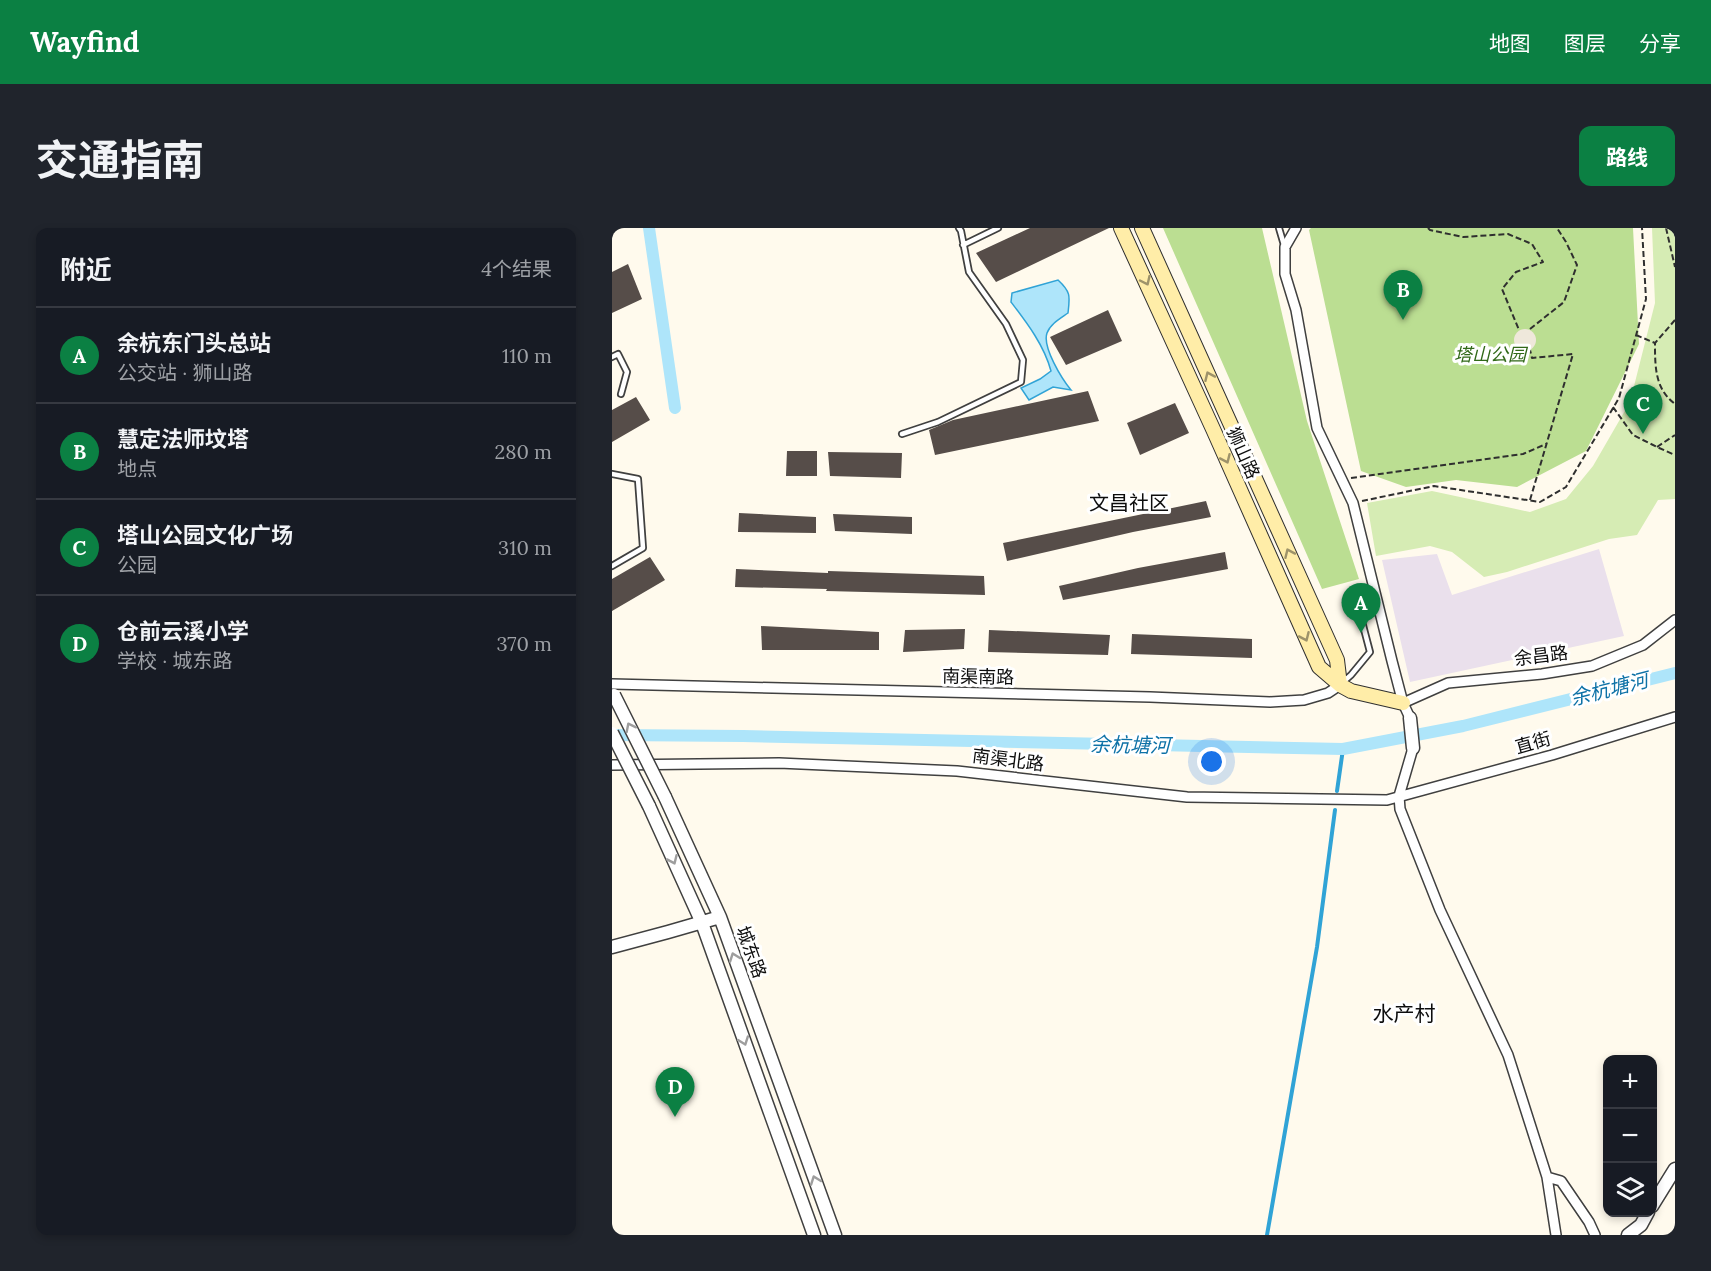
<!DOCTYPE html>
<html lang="zh">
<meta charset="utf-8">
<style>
:root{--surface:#171b24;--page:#20242c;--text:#f1f3f6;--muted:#9ea1a6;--line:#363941;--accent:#0b8043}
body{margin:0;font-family:Lora,"Noto Sans SC",serif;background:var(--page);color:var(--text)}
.controls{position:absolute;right:18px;bottom:18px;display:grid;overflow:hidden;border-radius:12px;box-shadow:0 3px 9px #0003}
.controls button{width:54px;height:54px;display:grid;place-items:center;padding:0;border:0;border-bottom:2px solid var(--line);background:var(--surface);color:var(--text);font:30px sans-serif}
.you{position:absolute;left:600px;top:534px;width:21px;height:21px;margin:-15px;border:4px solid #fff;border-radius:50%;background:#1a73e8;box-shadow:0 0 0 9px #1a73e833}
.badge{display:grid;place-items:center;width:39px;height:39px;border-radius:50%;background:var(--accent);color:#fff;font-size:20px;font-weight:700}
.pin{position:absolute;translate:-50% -50px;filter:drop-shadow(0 2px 3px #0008)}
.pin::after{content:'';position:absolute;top:32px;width:21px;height:18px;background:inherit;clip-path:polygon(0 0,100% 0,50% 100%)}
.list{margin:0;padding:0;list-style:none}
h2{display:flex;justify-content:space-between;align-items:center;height:78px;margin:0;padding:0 24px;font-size:26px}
h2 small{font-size:20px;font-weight:400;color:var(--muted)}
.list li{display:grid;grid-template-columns:39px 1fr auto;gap:18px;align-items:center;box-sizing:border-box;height:96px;padding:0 24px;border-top:2px solid var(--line)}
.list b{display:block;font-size:22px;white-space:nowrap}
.list p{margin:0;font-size:20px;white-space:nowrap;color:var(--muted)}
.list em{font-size:20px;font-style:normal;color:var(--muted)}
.icon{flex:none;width:33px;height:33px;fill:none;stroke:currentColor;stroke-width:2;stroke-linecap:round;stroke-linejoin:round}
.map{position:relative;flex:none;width:1063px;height:1007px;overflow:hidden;border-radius:12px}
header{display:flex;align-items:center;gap:36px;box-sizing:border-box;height:84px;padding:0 30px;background:var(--accent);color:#fff}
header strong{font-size:28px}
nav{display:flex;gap:33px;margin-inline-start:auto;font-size:21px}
.intro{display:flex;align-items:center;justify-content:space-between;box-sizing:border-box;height:144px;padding:0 36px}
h1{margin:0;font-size:42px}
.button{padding:15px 27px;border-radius:12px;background:var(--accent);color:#fff;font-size:21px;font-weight:700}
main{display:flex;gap:36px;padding:0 36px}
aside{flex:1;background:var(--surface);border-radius:12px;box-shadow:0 3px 9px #0003}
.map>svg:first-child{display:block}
.industrial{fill:#eae0ec}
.green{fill:#d6ecb4}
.forest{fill:#bbde92}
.plaza{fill:#efe8db}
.water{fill:#aee5fa;stroke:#30a3d6;stroke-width:1.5}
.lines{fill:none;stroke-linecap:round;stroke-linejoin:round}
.stream{stroke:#30a3d6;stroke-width:4}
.canal{stroke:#aee5fa;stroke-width:12}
.building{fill:#564d49}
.service-casing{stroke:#404040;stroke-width:8}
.minor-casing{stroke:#404040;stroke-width:12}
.tertiary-casing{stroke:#404040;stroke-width:15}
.secondary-casing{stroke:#2f2f2f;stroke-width:16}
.path{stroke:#2f2f2f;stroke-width:2;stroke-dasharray:6 3;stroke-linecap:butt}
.service{stroke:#fff;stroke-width:4.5}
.minor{stroke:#fff;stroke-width:9}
.tertiary{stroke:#fff;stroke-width:12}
.secondary{stroke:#ffeda8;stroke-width:14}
.tertiary-bridge-casing{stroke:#404040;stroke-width:15;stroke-linecap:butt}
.tertiary-bridge{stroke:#fff;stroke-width:12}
.oneway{stroke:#9e936a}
.oneway2{stroke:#9e9e9e}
.labels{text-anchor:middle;stroke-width:6;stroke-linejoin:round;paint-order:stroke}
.park-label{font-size:18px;font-style:italic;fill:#316919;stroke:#fff}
.street-label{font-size:18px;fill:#0d0d0d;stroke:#fff}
.neighbourhood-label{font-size:20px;fill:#0d0d0d;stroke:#fff}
.water-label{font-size:20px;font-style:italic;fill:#0e72a7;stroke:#fff}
.quarter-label{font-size:21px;fill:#0d0d0d;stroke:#fff}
</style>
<header>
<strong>Wayfind</strong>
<nav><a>地图</a><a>图层</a><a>分享</a></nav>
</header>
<div class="intro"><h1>交通指南</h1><a class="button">路线</a></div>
<main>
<aside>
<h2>附近<small>4个结果</small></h2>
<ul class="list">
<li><span class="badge">A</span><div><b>余杭东门头总站</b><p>公交站 · 狮山路</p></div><em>110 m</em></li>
<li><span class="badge">B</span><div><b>慧定法师坟塔</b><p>地点</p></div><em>280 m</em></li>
<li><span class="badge">C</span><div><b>塔山公园文化广场</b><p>公园</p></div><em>310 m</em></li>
<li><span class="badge">D</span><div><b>仓前云溪小学</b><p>学校 · 城东路</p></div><em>370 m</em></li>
</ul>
</aside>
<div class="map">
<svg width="1063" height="1007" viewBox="0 0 1063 1007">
<rect width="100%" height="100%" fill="#fffaed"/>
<path class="industrial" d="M987 321 1012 408 798 454 770 332 825 326 840 367Z"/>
<path class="green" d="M1040 0H1063V271L1046 272 1025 307 997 311 895 344 872 349 840 324 818 318 764 328 755 275 820 263 918 284 954 271 981 238 1018 174 1043 75Z"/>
<path class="forest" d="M551 0H650L695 193 747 351 710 361Z
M699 0H1021L1027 116 974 223 905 259 844 252 794 259 749 243 697 2Z"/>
<path class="plaza" d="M902 112a11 11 0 1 1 22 0a11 11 0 1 1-22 0Z"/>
<path class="water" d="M446 52C459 64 458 68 456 85 449 90 438 96 435 105 430 119 450 151 459 162L441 159 417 172 409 160 428 151 439 143C432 117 415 95 399 74L400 65Z"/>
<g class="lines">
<path class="stream" d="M725 563 731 521
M655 1007 705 719 723 582"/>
<path class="canal" d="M37 0 63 180
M0 507 131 508 731 521 851 498 1063 445"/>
</g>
<path class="building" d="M418 0H497L384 54 364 25Z
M16 36 30 71 0 85V44Z
M496 82 510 113 454 137 438 109Z
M476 163 487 193 323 227 317 202 341 192Z
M24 169 38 192 0 214V182Z
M563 175 577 205 528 227 515 195Z
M175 223H205V248H174Z
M216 224 290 225 289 250 218 248Z
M594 273 599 289 521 304 395 333 391 315Z
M127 285 204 289V305L126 304Z
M221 286 300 289V306L223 303Z
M613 324 616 341 451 372 447 358 526 340Z
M38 329 53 352 0 383V351Z
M124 341 216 345V343L372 348 373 367 214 363 215 361 123 359Z
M149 398 267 404V422H150Z
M353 401 352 421 291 424 293 402Z
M377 402 498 407 496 427 376 424Z
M520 406 640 411V430L519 426Z"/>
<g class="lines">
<defs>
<path id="service" d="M667 0 672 17
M351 17 386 0
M0 129 6 126 15 144 9 166
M290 206 326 194 409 154 411 132 394 96 357 44 349 3 347 0
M0 246 26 251 31 320 0 338
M731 454 739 447 758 424 747 382"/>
<path id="minor" d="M684 0 673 19V46L684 82 705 200 741 275 780 433 791 475 798 490
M0 456 538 469 658 474 692 472 716 465 728 457
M791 475 836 455 930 446 980 438 1031 417 1063 392
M801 520 787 568 788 581 828 682 896 827 935 949 944 1007
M0 537 167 535 345 543 575 569 775 572 940 527 1063 489
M935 949 949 953 977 994 983 1007"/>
<path id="tertiary" d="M798 490 801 520
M53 569 108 689 223 1007
M37 578 90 695 202 1007
M0 719 56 704 108 689
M1040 978 1063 941
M1016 1007 1029 997 1036 984"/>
<path id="secondary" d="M509 0 601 201 707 439 728 457 739 463 791 475
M530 0 725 432 728 457"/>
</defs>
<use href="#service" class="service-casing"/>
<use href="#minor" class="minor-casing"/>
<use href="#tertiary" class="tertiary-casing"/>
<use href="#secondary" class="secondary-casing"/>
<path class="path" d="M816 0 818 2 851 9 896 6 920 16 931 34 904 44 890 61 907 102
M1054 0 1063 39
M1063 92 1043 115C1043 139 1043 161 1063 176
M918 101 952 74 965 37 954 14 945 0
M1024 107 1043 115
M1001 179 1021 207 1045 219 1063 227
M1045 219 1063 207
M739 250 911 226 934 216
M918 272 961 126 920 130 918 122
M750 273 822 258 928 274 954 259 1007 170 1034 71 1030 0"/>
<use href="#service" class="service"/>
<use href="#minor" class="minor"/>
<use href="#tertiary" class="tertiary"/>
<use href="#secondary" class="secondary"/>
<defs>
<path id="tertiary-bridge" d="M2 467 53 569
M0 505 37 578"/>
</defs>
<use href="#tertiary-bridge" class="tertiary-bridge-casing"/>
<use href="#tertiary-bridge" class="tertiary-bridge"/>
</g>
<defs><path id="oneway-chevron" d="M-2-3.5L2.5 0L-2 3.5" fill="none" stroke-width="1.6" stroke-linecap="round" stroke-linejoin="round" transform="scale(1.5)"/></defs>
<g class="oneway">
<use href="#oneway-chevron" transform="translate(534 53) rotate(65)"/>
<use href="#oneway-chevron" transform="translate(597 148) rotate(-114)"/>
<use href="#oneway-chevron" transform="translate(614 231) rotate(66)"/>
<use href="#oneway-chevron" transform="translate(677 325) rotate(-114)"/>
<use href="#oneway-chevron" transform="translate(693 409) rotate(66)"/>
</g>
<g class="oneway2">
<use href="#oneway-chevron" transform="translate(18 499) rotate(-117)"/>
<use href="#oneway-chevron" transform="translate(61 632) rotate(66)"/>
<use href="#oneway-chevron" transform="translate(122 729) rotate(-110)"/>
<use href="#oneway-chevron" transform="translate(132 813) rotate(70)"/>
<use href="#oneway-chevron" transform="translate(203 952) rotate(-110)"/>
</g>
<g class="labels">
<g class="park-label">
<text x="878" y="133">塔山公园</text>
</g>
<g class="street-label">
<text transform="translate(631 225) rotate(66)" y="6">狮山路</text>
<text transform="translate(929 428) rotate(-7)" y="6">余昌路</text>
<text transform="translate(366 449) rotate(1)" y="6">南渠南路</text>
<text transform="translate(921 515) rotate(-16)" y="6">直街</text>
<text transform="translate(396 532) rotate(7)" y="6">南渠北路</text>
<text transform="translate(139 724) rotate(70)" y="6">城东路</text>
</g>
<g class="neighbourhood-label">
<text x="517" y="282">文昌社区</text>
</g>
<g class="water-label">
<text transform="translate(997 461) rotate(-14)" y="7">余杭塘河</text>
<text transform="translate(518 517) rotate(1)" y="7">余杭塘河</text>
</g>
<g class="quarter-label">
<text x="792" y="793">水产村</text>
</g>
</g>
</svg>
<div class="controls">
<button>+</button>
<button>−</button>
<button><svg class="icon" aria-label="layers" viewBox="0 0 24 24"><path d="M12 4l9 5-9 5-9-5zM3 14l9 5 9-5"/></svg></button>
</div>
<div class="you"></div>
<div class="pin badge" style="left:749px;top:405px">A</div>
<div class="pin badge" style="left:791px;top:92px">B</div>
<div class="pin badge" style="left:1031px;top:206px">C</div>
<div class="pin badge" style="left:63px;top:889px">D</div>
</div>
</main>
